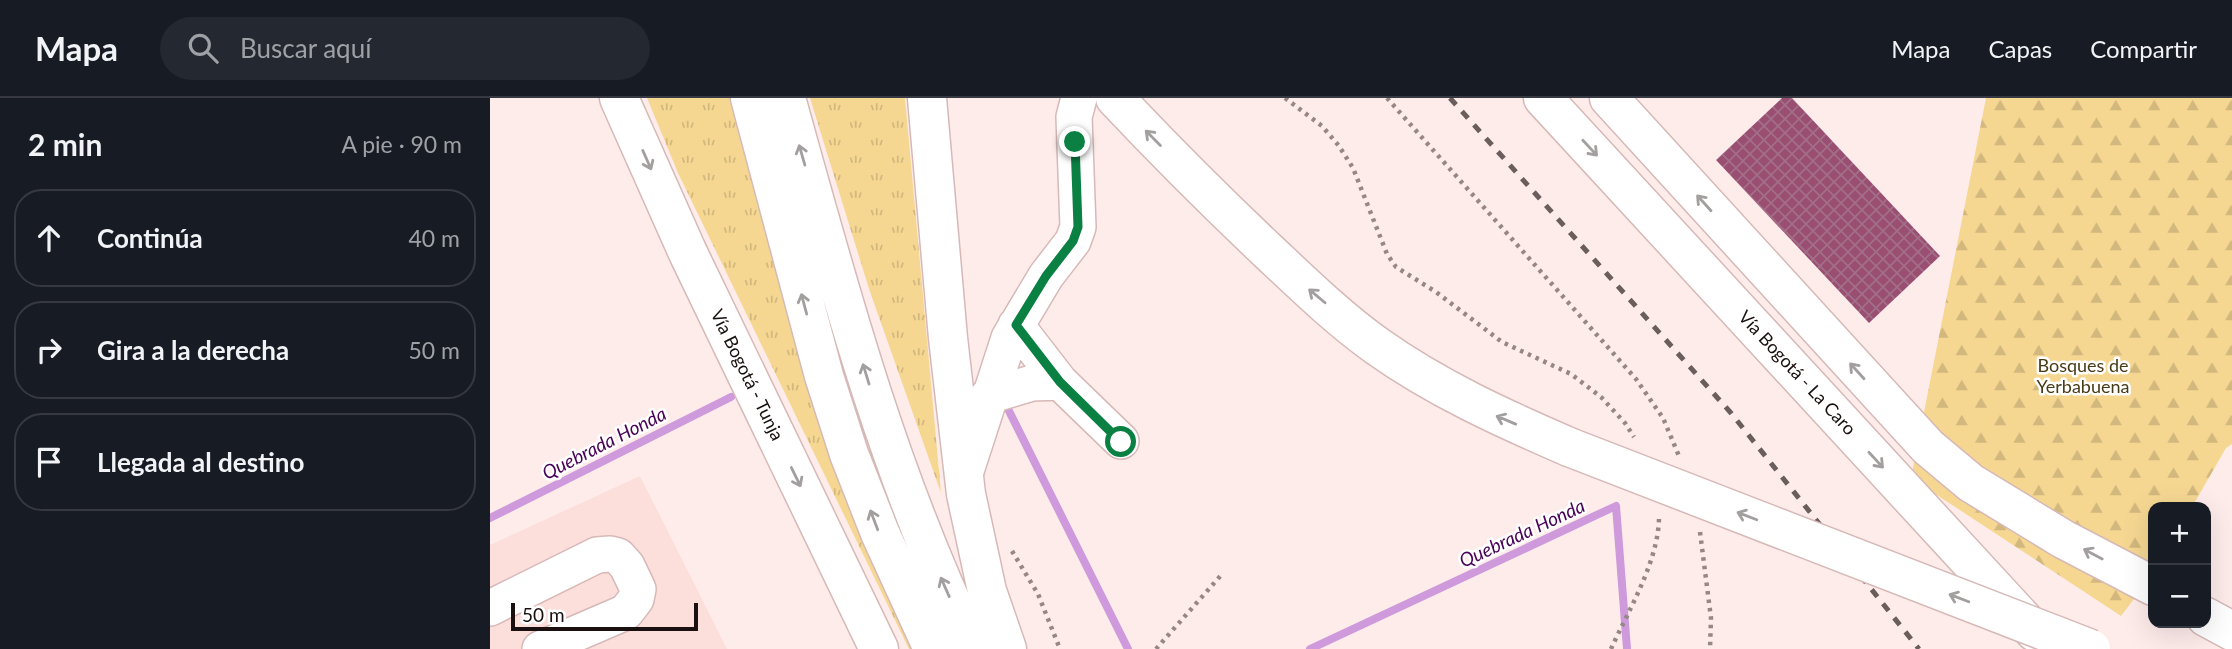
<!DOCTYPE html>
<html lang="es">
<meta charset="utf-8">
<style>
:root{--surface:#171b24;--page:#242831;--text:#f1f3f6;--muted:#9ea1a6;--line:#363941}
body{margin:0;font-family:Lato,sans-serif;background:var(--page);color:var(--text)}
.controls{position:absolute;right:21px;bottom:21px;display:grid;overflow:hidden;border-radius:14px;box-shadow:0 7px 28px #0002}
.controls button{width:63px;height:63px;display:grid;place-items:center;padding:0;border:0;border-bottom:2px solid var(--line);background:var(--surface);color:var(--text);font:35px sans-serif}
.scale{position:absolute;left:21px;bottom:18px;width:187px;box-sizing:border-box;padding-left:7px;border:4px solid #19100f;border-top:0;font-size:19px;line-height:24px;white-space:nowrap;color:#19100f;-webkit-text-stroke:5px #fff;paint-order:stroke}
.stop{position:absolute;width:21px;height:21px;margin:-16px;border:5px solid #0b8043;border-radius:50%;background:#fff}
.stop.end{background:#0b8043;border-color:#fff;box-shadow:0 2px 7px #0008}
.list{margin:0;padding:0;list-style:none}
h2{display:flex;justify-content:space-between;align-items:center;height:91px;margin:0;padding:0 28px;font-size:30px}
h2 small{font-size:23px;font-weight:400;color:var(--muted)}
.list li{display:grid;grid-template-columns:46px 1fr auto;gap:21px;align-items:center;box-sizing:border-box;height:98px;margin:0 14px 14px;padding:0 14px;border:2px solid var(--line);border-radius:28px}
.list b{display:block;font-size:26px;white-space:nowrap}
.list em{font-size:23px;font-style:normal;color:var(--muted)}
.icon{flex:none;width:38px;height:38px;fill:none;stroke:currentColor;stroke-width:2;stroke-linecap:round;stroke-linejoin:round}
.map{position:relative;flex:none;width:1742px;height:551px;overflow:hidden}
header{display:flex;align-items:center;gap:42px;box-sizing:border-box;height:98px;padding:0 35px;background:var(--surface);border-bottom:2px solid var(--line)}
header strong{font-size:33px}
nav{display:flex;gap:38px;margin-inline-start:auto;font-size:24px}
.search{width:490px;height:63px;background:var(--page);display:flex;align-items:center;gap:18px;box-sizing:border-box;padding:0 24px;border-radius:38px;color:var(--muted);font-size:26px}
main{display:flex}
aside{flex:1;background:var(--surface)}
.map>svg:first-child{display:block}
.built{fill:#fcdedb}
.grass{fill:url(#grass-tufts)}
.forest{fill:url(#forest-firs)}
.lines{fill:none;stroke-linecap:round;stroke-linejoin:round}
.stream{stroke:#cf9adc;stroke-width:8}
.building{fill:url(#building-cross-hatch)}
.minor-casing{stroke:#d6b9b7;stroke-width:38}
.major-casing{stroke:#d6b9b7;stroke-width:41}
.highway-casing{stroke:#d6b9b7;stroke-width:41}
.path{stroke:#958786;stroke-width:4.5;stroke-dasharray:3.5 5;stroke-linecap:butt}
.minor{stroke:#fff;stroke-width:35}
.major{stroke:#fff;stroke-width:38}
.highway{stroke:#fff;stroke-width:38}
.rail{stroke:#6a5e5d;stroke-width:5;stroke-dasharray:9 9;stroke-linecap:butt}
.highway-bridge-casing{stroke:#d6b9b7;stroke-width:41;stroke-linecap:butt}
.highway-bridge{stroke:#fff;stroke-width:38}
.oneway{stroke:#a39f9f}
.route{stroke:#0b8043;stroke-width:9}
.labels{text-anchor:middle;stroke-width:5;stroke-linejoin:round;paint-order:stroke}
.park-label{font-size:18px;fill:#493a16;stroke:#fff}
.street-label{font-size:18px;fill:#19100f;stroke:#fff}
.water-label{font-size:19px;font-style:italic;fill:#480257;stroke:#fff}
</style>
<header>
<strong>Mapa</strong>
<div class="search"><svg class="icon" aria-label="search" viewBox="0 0 24 24"><circle cx="10" cy="10" r="6"/><path d="M15 15l6 6"/></svg>Buscar aquí</div>
<nav><a>Mapa</a><a>Capas</a><a>Compartir</a></nav>
</header>
<main>
<aside>
<h2>2 min<small>A pie · 90 m</small></h2>
<ul class="list">
<li><svg class="icon" aria-label="ahead" viewBox="0 0 24 24"><path d="M12 20V5M6 11l6-6 6 6"/></svg><div><b>Continúa</b></div><em>40 m</em></li>
<li><svg class="icon" aria-label="right" viewBox="0 0 24 24"><path d="M7 20v-9h11M14 6l5 5-5 5"/></svg><div><b>Gira a la derecha</b></div><em>50 m</em></li>
<li><svg class="icon" aria-label="arrive" viewBox="0 0 24 24"><path d="M6 21V4h12l-3 4 3 4H6"/></svg><div><b>Llegada al destino</b></div></li>
</ul>
</aside>
<div class="map">
<svg width="1742" height="551" viewBox="0 0 1742 551">
<defs>
<pattern id="grass-tufts" width="24" height="20" patternUnits="userSpaceOnUse" patternTransform="scale(1.75)"><rect width="24" height="20" fill="#f6d792"/><path d="M3 7l-1-3M5 7V3M7 7l1-3M15 17l-1-3M17 17v-4M19 17l1-3" fill="none" stroke="#d2b87d"/></pattern>
<pattern id="forest-firs" width="22" height="20" patternUnits="userSpaceOnUse" patternTransform="scale(1.75)"><rect width="22" height="20" fill="#f6d792"/><path d="M5 1l3.5 6h-7zM16 11l3.5 6h-7z" fill="#d2b87d"/></pattern>
<pattern id="building-cross-hatch" width="8" height="8" patternUnits="userSpaceOnUse" patternTransform="scale(1.75)"><rect width="8" height="8" fill="#994e72"/><path d="M0 0l8 8M0 8l8-8" fill="none" stroke="#a36e87"/></pattern>
</defs>
<rect width="100%" height="100%" fill="#feeceb"/>
<path class="built" d="M150 378 237 551H0V447Z"/>
<path class="grass" d="M157 0H251L423 551H419L188 75Z
M320 0H415L451 395 379 191Z"/>
<path class="forest" d="M1496 0H1742V346L1736 350 1702 409H1663V476L1631 518 1421 380Z"/>
<g class="lines">
<path class="stream" d="M514 303 638 551
M0 420 241 299
M820 551 1126 408 1137 551"/>
</g>
<path class="building" d="M1292 0H1302L1450 158 1379 225 1226 62Z"/>
<g class="lines">
<defs>
<path id="minor" d="M526 227 570 284 631 343
M498 298 542 285 570 284
M474 379 519 240 556 178 583 143 588 129 584 19 589 0
M0 510 107 457 120 456 128 458 137 468 148 491 146 501 136 514 50 551"/>
<path id="major" d="M1053 0 1545 534
M1119 0 1438 349 1481 385 1573 441 1663 488
M1716 519 1742 533"/>
<path id="highway" d="M129 0 198 155 389 551
M260 0 334 278 359 356 390 435 443 551
M296 0C348 187 398 376 483 551
M437 0 458 240 476 396 497 493 517 551
M625 0C675 53 726 104 779 154 813 186 848 220 887 248 946 290 1012 320 1079 349"/>
</defs>
<use href="#minor" class="minor-casing"/>
<use href="#major" class="major-casing"/>
<use href="#highway" class="highway-casing"/>
<path class="path" d="M795 0 832 28 849 48 863 70 897 156 906 169 946 194 1012 244 1081 276 1111 299 1135 325 1144 339
M897 0 1146 281 1173 320 1189 358
M1210 434 1221 520 1220 551
M522 453 548 496 570 551
M666 551 733 475
M1121 551C1139 511 1170 461 1169 416"/>
<use href="#minor" class="minor"/>
<use href="#major" class="major"/>
<use href="#highway" class="highway"/>
<path class="rail" d="M960 0 1241 315 1429 551"/>
<defs>
<path id="highway-bridge" d="M1079 349 1601 551"/>
</defs>
<use href="#highway-bridge" class="highway-bridge-casing"/>
<use href="#highway-bridge" class="highway-bridge"/>
</g>
<defs><path id="oneway-shaft" d="M-6 0H5M1.5-3L5.5 0L1.5 3" fill="none" stroke-width="1.6" stroke-linecap="round" stroke-linejoin="round" transform="scale(1.75)"/></defs>
<g class="oneway">
<use href="#oneway-shaft" transform="translate(663 40) rotate(-135)"/>
<use href="#oneway-shaft" transform="translate(1100 50) rotate(47)"/>
<use href="#oneway-shaft" transform="translate(312 57) rotate(-106)"/>
<use href="#oneway-shaft" transform="translate(157 62) rotate(66)"/>
<use href="#oneway-shaft" transform="translate(1214 105) rotate(-132)"/>
<use href="#oneway-shaft" transform="translate(827 198) rotate(-140)"/>
<use href="#oneway-shaft" transform="translate(314 206) rotate(-105)"/>
<use href="#oneway-shaft" transform="translate(1367 273) rotate(-132)"/>
<use href="#oneway-shaft" transform="translate(376 276) rotate(-107)"/>
<use href="#oneway-shaft" transform="translate(1016 322) rotate(-157)"/>
<use href="#oneway-shaft" transform="translate(1386 362) rotate(47)"/>
<use href="#oneway-shaft" transform="translate(306 379) rotate(64)"/>
<use href="#oneway-shaft" transform="translate(1257 418) rotate(-159)"/>
<use href="#oneway-shaft" transform="translate(384 422) rotate(-111)"/>
<use href="#oneway-shaft" transform="translate(1603 456) rotate(-152)"/>
<use href="#oneway-shaft" transform="translate(455 489) rotate(-114)"/>
<use href="#oneway-shaft" transform="translate(1469 500) rotate(-159)"/>
</g>
<g class="lines">
<path class="route" d="M585 44 588 129 583 143 556 178 526 227 570 284 631 344"/>
</g>
<g class="labels">
<g class="park-label">
<text x="1593" y="274">Bosques de<tspan x="1593" dy="21">Yerbabuena</tspan></text>
</g>
<g class="street-label">
<text transform="translate(1307 275) rotate(47)" y="6">Vía Bogotá - La Caro</text>
<text transform="translate(257 277) rotate(64)" y="6">Vía Bogotá - Tunja</text>
</g>
<g class="water-label">
<text transform="translate(114 345) rotate(-27)" y="7">Quebrada Honda</text>
<text transform="translate(1032 435) rotate(-25)" y="7">Quebrada Honda</text>
</g>
</g>
</svg>
<div class="controls">
<button>+</button>
<button>−</button>
</div>
<div class="scale">50 m</div>
<div class="stop" style="left:631px;top:344px"></div>
<div class="stop end" style="left:585px;top:44px"></div>
</div>
</main>
